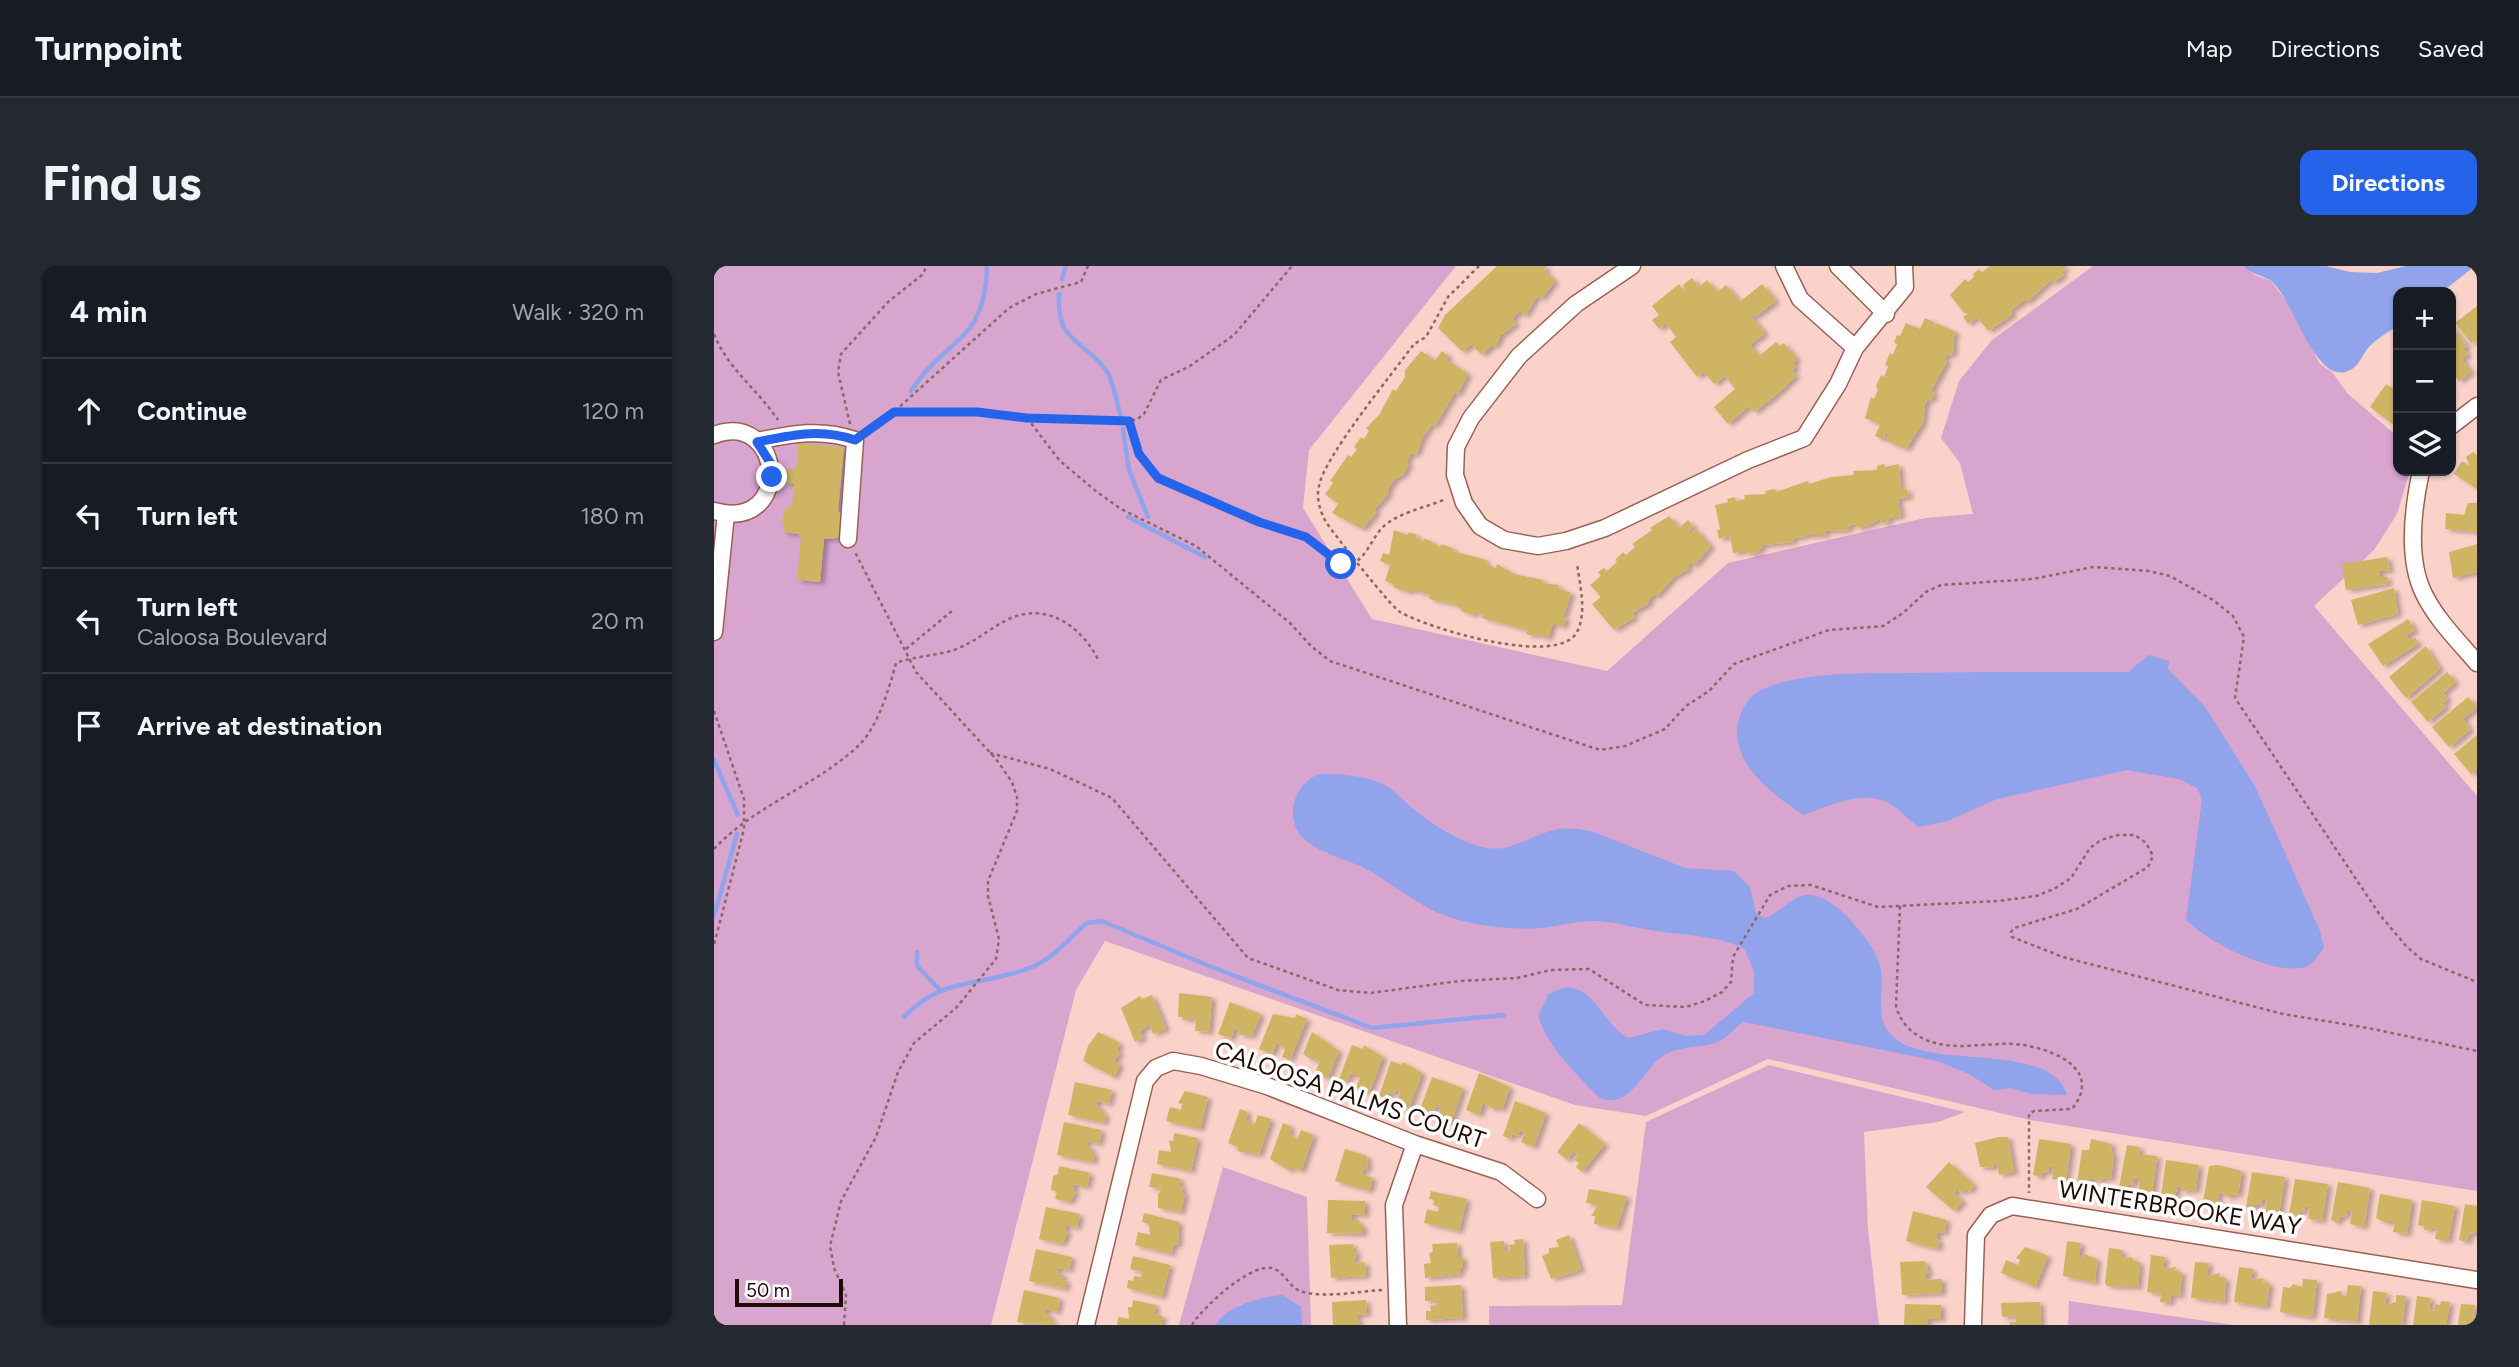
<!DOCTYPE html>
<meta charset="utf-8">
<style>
:root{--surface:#171b24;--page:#242831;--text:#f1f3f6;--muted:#9ea1a6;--line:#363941;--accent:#2563eb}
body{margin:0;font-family:Figtree,sans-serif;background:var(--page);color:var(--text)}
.controls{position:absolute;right:21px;top:21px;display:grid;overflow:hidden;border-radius:14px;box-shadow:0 2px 5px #0004}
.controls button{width:63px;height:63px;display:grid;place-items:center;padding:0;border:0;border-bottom:2px solid var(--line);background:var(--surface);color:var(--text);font:35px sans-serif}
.scale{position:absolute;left:21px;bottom:18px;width:108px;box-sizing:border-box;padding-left:7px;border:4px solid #210b07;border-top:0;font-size:19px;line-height:24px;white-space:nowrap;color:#210b07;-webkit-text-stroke:5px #fefefe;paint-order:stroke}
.stop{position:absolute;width:21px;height:21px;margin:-16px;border:5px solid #2563eb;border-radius:50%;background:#fff}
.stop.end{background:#2563eb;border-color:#fff;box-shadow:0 2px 7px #0008}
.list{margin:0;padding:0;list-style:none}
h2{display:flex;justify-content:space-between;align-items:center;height:91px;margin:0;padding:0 28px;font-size:30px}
h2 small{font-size:23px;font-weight:400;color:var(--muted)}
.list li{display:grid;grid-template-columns:46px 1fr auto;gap:21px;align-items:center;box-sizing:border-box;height:105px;padding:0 28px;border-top:2px solid var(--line)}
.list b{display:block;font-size:26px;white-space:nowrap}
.list p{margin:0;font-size:23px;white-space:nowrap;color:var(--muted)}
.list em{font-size:23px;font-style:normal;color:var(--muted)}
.icon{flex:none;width:38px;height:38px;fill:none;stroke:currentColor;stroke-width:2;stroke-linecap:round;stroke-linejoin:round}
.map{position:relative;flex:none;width:1763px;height:1059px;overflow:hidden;border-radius:14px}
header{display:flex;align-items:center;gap:42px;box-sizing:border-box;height:98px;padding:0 35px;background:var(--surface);border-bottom:2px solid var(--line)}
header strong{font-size:33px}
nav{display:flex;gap:38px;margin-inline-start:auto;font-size:24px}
.intro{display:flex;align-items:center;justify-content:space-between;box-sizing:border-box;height:168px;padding:0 42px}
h1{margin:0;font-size:49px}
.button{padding:18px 32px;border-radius:14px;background:var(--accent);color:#fff;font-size:24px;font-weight:700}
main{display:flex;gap:42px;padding:0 42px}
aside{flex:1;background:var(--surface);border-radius:14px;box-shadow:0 2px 5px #0004}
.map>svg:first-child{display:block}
.green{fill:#d8a5cf}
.water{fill:#90a3eb}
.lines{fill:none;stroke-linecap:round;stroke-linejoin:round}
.stream{stroke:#90a3eb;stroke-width:4.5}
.building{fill:#cfb563;filter:url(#shadow)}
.minor-casing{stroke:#9b6054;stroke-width:19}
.path{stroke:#886963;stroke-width:2.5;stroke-dasharray:3.5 3.5;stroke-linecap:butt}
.minor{stroke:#fff;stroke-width:16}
.route{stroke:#2563eb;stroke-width:9}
.labels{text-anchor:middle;stroke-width:7;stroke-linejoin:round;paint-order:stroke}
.street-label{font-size:24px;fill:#210b07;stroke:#fefefe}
</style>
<header>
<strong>Turnpoint</strong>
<nav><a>Map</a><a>Directions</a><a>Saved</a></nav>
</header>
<div class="intro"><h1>Find us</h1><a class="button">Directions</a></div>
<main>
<aside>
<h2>4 min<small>Walk · 320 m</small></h2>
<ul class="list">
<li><svg class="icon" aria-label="ahead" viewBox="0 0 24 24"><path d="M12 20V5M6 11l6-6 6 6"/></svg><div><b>Continue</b></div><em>120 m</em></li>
<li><svg class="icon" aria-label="left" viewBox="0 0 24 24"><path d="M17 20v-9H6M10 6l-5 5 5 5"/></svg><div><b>Turn left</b></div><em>180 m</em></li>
<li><svg class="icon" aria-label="left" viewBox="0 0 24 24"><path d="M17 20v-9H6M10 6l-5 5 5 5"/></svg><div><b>Turn left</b><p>Caloosa Boulevard</p></div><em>20 m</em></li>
<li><svg class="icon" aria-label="arrive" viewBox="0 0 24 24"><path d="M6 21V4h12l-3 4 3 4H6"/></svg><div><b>Arrive at destination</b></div></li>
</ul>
</aside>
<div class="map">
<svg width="1763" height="1059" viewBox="0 0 1763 1059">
<defs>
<filter id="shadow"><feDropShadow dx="4.5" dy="2.5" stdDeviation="2" flood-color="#0004"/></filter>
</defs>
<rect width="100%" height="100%" fill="#fbd2c9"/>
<path class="green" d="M0 0H742L595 184 589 242 658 353 893 405 1014 297 1211 252 1259 248 1246 197 1227 172 1245 115 1278 74 1379 0H1529L1541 9 1557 15 1576 40 1606 98 1618 106 1634 128 1684 171V205H1696L1683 248 1660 284 1600 340 1763 530V925L1316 854 1054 793 932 850 861 839 391 675 362 724 277 1059H0Z
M1055 799 1251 846 1224 856 1150 866 1154 963 1165 1059H775V1040L908 1039 932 856Z
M509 901 593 931 597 1059H465Z
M1355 1035 1520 1059H1354Z"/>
<path class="water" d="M1529 0H1612L1636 6 1663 7 1692 0H1761L1728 26H1684V59C1675 66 1662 73 1654 82 1648 89 1646 98 1638 103 1602 126 1580 32 1557 15 1548 9 1537 8 1529 0Z
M1435 389 1455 395 1454 403 1491 441 1541 520 1606 665 1610 682C1605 688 1599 699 1591 701 1559 710 1494 676 1472 654L1488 533 1483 522 1465 513 1413 504 1283 533 1234 555 1204 561C1195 554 1185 542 1174 537 1149 523 1113 541 1089 549 1057 527 1011 494 1026 450 1030 438 1037 428 1049 423 1091 405 1146 408 1191 407 1265 406 1340 406 1414 406Z
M606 508C627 508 655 509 674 521 684 527 692 538 702 545 720 560 750 578 773 582 799 586 820 567 845 563 855 561 867 564 877 565L971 602 1020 605 1036 621 1042 647 1051 652C1065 647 1077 631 1092 629 1119 626 1159 676 1166 699 1173 725 1156 754 1183 774 1222 803 1338 776 1353 829L1318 828 1297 822 1280 824 1255 808 1223 795 1030 756C1021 761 1017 768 1009 773 993 784 966 777 946 792 928 806 915 844 886 832 863 809 833 781 824 750L834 729C875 701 887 759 914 772L949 763 972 770 990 769 1040 727V705L1030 682C1001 670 973 669 942 665 921 662 901 655 879 655 862 655 844 660 827 662 805 664 774 661 753 656 708 647 685 619 646 600 625 591 588 582 581 559 574 538 586 514 606 508Z
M569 1029 587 1041 588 1059H502C512 1040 549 1030 569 1029Z"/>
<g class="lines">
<path class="stream" d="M348 13 352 0
M345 28C342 77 370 74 392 104 400 116 403 138 407 152
M197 125C232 70 271 79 273 0
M409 163 415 204 434 251
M414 251 491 291
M0 494 24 549
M0 650 23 568
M203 686V700L225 723
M190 751C229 709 270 721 318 701 340 692 356 671 373 657L388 655 500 702 658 762 790 749"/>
</g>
<path class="building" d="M783 0H833L830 4 841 15 827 33 825 30 821 33 811 50 806 45 798 53 802 58 787 69 781 81 778 79 768 89 757 78 749 86 724 62 731 49Z
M1276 0H1354L1347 5 1350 9 1339 17 1337 14 1313 36 1311 34 1297 44 1298 49 1274 65 1263 51 1254 58 1249 51 1254 47H1250L1236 29 1251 13 1254 16 1260 11 1259 8 1265 3 1268 6Z
M978 12 985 21 993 14 1003 26 1012 19 1028 38V34L1048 18 1062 35 1042 50H1037L1051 67 1036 79 1045 90 1062 76 1066 80 1070 77 1083 93 1079 97 1082 101 1078 105 1082 110 1062 129 1040 146 1035 140 1014 158 1000 141 1021 123 1011 110 1000 118 990 106 983 111 956 76 962 71 952 57 945 63 938 54 945 49 938 40 965 18 974 30 969 19Z
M1763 40V78L1760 74 1757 77 1741 57Z
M1211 52 1220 56 1219 64 1222 57 1242 66 1239 74 1240 82 1237 90 1233 88 1230 94 1233 95 1217 125 1220 127 1217 135 1214 133 1211 139 1209 156 1192 183 1172 175 1175 168 1172 166 1169 174 1161 170 1166 159 1151 152 1157 131 1160 133 1164 124 1162 120 1167 109 1170 111 1174 100 1171 99 1176 87 1179 89 1183 78 1180 77 1183 69 1186 70 1192 57 1206 63Z
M1737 59 1753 80 1749 83 1754 88 1748 93 1757 106 1745 115 1737 105Z
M707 85 721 94 728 85 735 90 731 96 735 95 754 108 744 128 741 126 721 160 718 158 709 171 702 189 698 187 692 196 695 198 689 209 681 213 673 225 675 227 660 244 663 246 648 263 618 247 624 238 611 228 619 217 616 215 634 189 637 191 643 183 640 181 647 171 650 173 655 165 652 162 665 149 679 123 682 125 691 111V104Z
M1672 118 1684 127V162L1656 141Z
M84 177 130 181 124 245 133 254 132 264 124 272 110 273 106 316 83 314 87 272 84 268 69 266 70 258H67L72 241H78L80 218 70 217 72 203 82 204Z
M1759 186 1763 189V223L1740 208 1748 195 1756 200 1752 191Z
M1170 198 1171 201 1185 198 1187 224 1193 223 1195 231 1184 233 1187 250 1174 252 1175 256 1167 257 1166 253 1155 259 1143 262 1142 258 1134 260 1135 264 1111 265 1112 269H1095L1078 273 1079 276 1049 279 1044 286 1036 288 1031 285 1019 287 1016 270 1005 273 1003 264 1009 263H1006L1001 239 1014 236 1013 233 1021 231 1022 235 1031 233 1030 229 1052 228 1051 225 1061 223 1062 226 1094 215 1095 218 1117 211 1140 209 1139 205 1163 204V200Z
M1754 237H1763V266L1731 263 1732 247 1750 249Z
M955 250 965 262 974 254 980 261 974 266 976 268 982 263 997 280 980 300 978 296 973 300 975 303 960 311 943 330 941 328 936 332 934 338 918 347 921 351 900 364 878 338 887 331 876 319 887 310 884 306 890 302 893 305 903 296 901 294 909 286 912 289 921 281 918 278 938 264 936 262Z
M680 264 694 269 695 266 703 269 702 272 710 275 711 272 726 281 727 278 739 282 738 285 773 294 771 298 782 302 783 298 800 308 829 314 828 317 845 319 844 322 857 327 850 349 846 350 852 352 849 361 839 357 834 372 820 368 819 370 812 368 813 364 768 352 769 349 761 346 760 349 748 345 743 339 715 333 716 329 699 324 694 326 679 321 680 318 671 315 676 299 666 295 669 287 675 289Z
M1763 278V306L1739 312 1735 286Z
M1673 291 1676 304 1666 305V311H1674L1673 318 1632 324 1628 298Z
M1680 322 1684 348 1644 359 1637 334Z
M1694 353 1701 364 1692 370 1695 374 1702 372 1704 378 1669 400 1654 378Z
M1712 380 1726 403 1692 432 1675 411Z
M1733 406 1742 416 1729 427 1734 433 1729 437 1732 441 1714 456 1697 436Z
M1754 431 1763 441 1749 453 1756 464 1735 481 1718 461Z
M1763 469V503L1757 508 1740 488Z
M465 727 498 731 495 766 481 765 482 752 469 754V751H464Z
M438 729 452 763 439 768 435 758 426 766 429 772 421 776 407 742 426 730 428 733Z
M516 736 547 748 538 770 525 769 526 765 520 763 517 773 504 768Z
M559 748 581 752 582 748 593 753 576 794 568 791 571 784 563 776 558 788 545 783Z
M384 766 406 777 403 784 406 787 400 795 406 798 400 811 369 795 374 780Z
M598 766 625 785 614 812 601 807 606 795 601 793 600 795 589 788Z
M638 779 649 783 650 779 669 791 655 827 642 822 647 809H635L633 816 625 813Z
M677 795 688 799 689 796 708 807 695 842 682 838 686 826 682 824 680 828 675 826 673 833 665 830Z
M765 807 796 821 788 844 781 841V844L769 837 765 849 752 844Z
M718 811 749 822 737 857 723 852 727 841 722 840 720 846 715 844 714 849 705 846Z
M361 816 398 824 395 838 383 835 382 841 388 842 387 847 392 848 390 857 354 849Z
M471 825 494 831 486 863 452 855 456 841 467 844 468 838 464 837Z
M801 835 832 847 820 881 807 876 811 866 806 864 804 870 798 868 797 873 789 870Z
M526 843 534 846 532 853 540 860 544 849 557 853 545 889 523 885 524 881 514 877Z
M350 856 388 864 385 878 373 875 372 880 378 882 377 887 381 888 379 896 343 889Z
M569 857 577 860 575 867 583 874 587 864 600 869 587 905 577 901 576 905 556 893Z
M865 857 891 878 868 906 862 901 865 897 860 894 864 889 860 885 853 894 843 886Z
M460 867 484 872 477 905 443 898 445 884 457 886 455 874 459 875Z
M1284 871H1294L1300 906 1285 909 1283 898 1279 899 1280 902 1266 901 1261 877Z
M1325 873 1357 878 1352 915 1338 913 1340 901 1335 900 1334 907 1329 906 1326 911 1319 909Z
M1377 873 1398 878 1397 887 1400 888 1397 913 1389 912 1387 915 1377 912 1376 919 1363 917 1368 884H1375Z
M1413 879 1426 881 1425 888 1443 890 1438 928 1424 926 1426 913 1420 912V919L1414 918V923L1405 921Z
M631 883 653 890 654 904 649 903 648 908 659 912 655 925 621 915Z
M1452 894 1485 899 1482 924 1467 925 1468 921H1463L1461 932 1447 930Z
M1235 896 1260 919 1255 926 1252 923 1248 927 1243 923 1240 927 1249 935 1240 945 1212 921Z
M1504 899 1528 905 1524 929 1517 928V932L1505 926 1503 938 1489 936 1495 900Z
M345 900 376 907 373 921 360 918 359 925H362L356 936 341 933 343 926 337 924 339 910 344 908Z
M1538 906 1571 911 1565 948 1551 946 1553 934 1548 933 1547 939 1541 938V942L1532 941Z
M438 907 467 913 465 920H469L468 927H471L467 946 444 942V928L448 923 435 921Z
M1581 913 1614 918 1608 955 1594 953 1596 941 1591 940 1590 946 1585 945 1584 950 1575 948Z
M1624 916 1656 922 1650 961 1636 958 1638 945 1633 944 1632 951 1627 950 1623 957 1617 954Z
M875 923 913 930 903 962 880 958 881 950H877L884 939 872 937Z
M717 925 753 933 745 965 710 957 713 943 724 946 725 941 719 939 720 934 715 933Z
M1666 928 1698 934 1693 968 1679 966 1681 955 1675 954V958L1662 952Z
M614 934 651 935V949L638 948V954H645V959H649V968L613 967Z
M1708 934 1741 940 1734 975 1721 973 1723 962 1710 964V960L1704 959Z
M1751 938 1763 940V966L1755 969 1753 976 1745 974Z
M332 941 366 948 363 962 352 959 351 965 354 966 348 978 325 973Z
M1199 945 1233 954 1230 967 1224 966 1222 972 1226 976 1223 983 1192 975Z
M430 947 465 956 464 979 460 978 457 988 421 979 424 966 436 969 435 958 428 956Z
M855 969 867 1004 837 1013 828 990 835 987V982L845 981 842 974Z
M809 973 811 1010 779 1012 776 976 790 975 791 986 796 985 795 979 801 978 800 974Z
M1353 975 1367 977 1365 991 1370 992V988L1383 993 1381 1017 1349 1010Z
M743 977 744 991H749V1002H745L747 1008 711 1012 710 998 717 997 715 988 719 985 718 978Z
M639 978V985H643L640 997 651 996 652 1010 617 1012 615 979Z
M1311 981 1334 990 1321 1021 1287 1007 1292 994 1304 999 1306 994 1302 992Z
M1395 982 1408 984V992L1418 991 1419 995 1426 996 1424 1021 1393 1020 1391 1017Z
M322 983 358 991 355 1004 344 1002 343 1007 349 1008 348 1014 353 1015 351 1023 315 1015Z
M1437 989 1451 991 1449 1003 1462 1001 1461 1005 1468 1006 1466 1030 1457 1029 1456 1037 1446 1036 1447 1028 1433 1026Z
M419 990 456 999 448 1031 413 1022 414 1014 419 1015 420 1010 427 1011 428 1006 416 1003Z
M1211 995 1215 1008H1212V1014L1228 1013V1027L1188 1029 1186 996Z
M1481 996 1495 997 1493 1010 1506 1007 1505 1011 1512 1012 1510 1036 1477 1032Z
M1525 1001 1539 1003 1537 1014 1550 1012 1549 1016 1556 1017 1552 1041 1520 1036Z
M1589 1013 1603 1014 1599 1049 1596 1051 1566 1046 1569 1021 1576 1022 1579 1018 1588 1021Z
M747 1019 749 1052 712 1054V1045H717L716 1040 723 1039V1034L711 1035V1021Z
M1634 1019 1647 1020 1643 1056 1610 1052 1613 1028 1628 1025 1627 1029 1632 1030Z
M310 1024 346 1032 343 1046 332 1043 331 1048 337 1050 336 1055 341 1056 340 1059 303 1056Z
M1659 1025 1673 1027 1671 1039 1682 1036V1029L1692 1030 1688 1059H1655Z
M1703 1030 1717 1032 1715 1044 1720 1045 1721 1038 1726 1039 1727 1035 1736 1036 1732 1059H1699Z
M419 1034 442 1039 440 1048 449 1050 447 1059H403L404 1051 415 1053 414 1041H418Z
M652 1034 653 1048 642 1049 646 1059H619L618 1036Z
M1326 1036 1327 1059H1296L1295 1056H1302V1050L1288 1051 1287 1037Z
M1191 1038 1227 1039V1053H1214V1059H1190Z
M1747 1038 1761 1039 1759 1050 1763 1051V1059H1744Z"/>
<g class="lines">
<defs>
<path id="minor" d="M918 0 862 38 805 90 757 152 742 181 741 209 750 237 766 260 790 274 824 280 852 275 891 262 1034 194 1090 172 1124 118 1141 82 1191 21 1190 0
M1070 0 1086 33 1141 82
M1124 0 1172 48
M1737 160 1763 140
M0 169C70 143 80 267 0 245
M43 175C78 168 106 162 141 174L134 273
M1707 205C1699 242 1692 292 1710 328 1722 353 1745 376 1763 397
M0 366 12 248
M372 1059 431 815 442 802 459 795 487 800 553 820 701 878 787 906 823 933
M684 1059 680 939 701 878
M1259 1059 1262 969 1277 949 1298 940 1763 1014"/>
</defs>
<use href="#minor" class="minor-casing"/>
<path class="path" d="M765 0 734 31 712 71 700 78C679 107 610 191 605 220 602 232 606 245 612 256 620 268 677 341 686 346 713 362 844 402 863 366 873 347 866 319 863 298
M0 68C13 102 45 125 64 154
M180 146H263L313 152 422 154 430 148 447 114 476 100 520 69 578 0
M313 152 346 195 383 226 407 243 482 280 576 357 597 380 616 395 886 484 911 480 951 463 972 440 995 425 1020 398 1115 364 1169 360 1189 347 1212 326 1227 319 1319 313 1379 301 1435 305 1456 310 1499 334 1519 350 1530 371 1521 432 1666 649 1692 680 1707 693 1763 716
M415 155 425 188 444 213 545 256 592 271 627 298 636 299C654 291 656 274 669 261 683 247 713 241 732 233
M136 158 124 106 127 88 174 36 208 9 213 0
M153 166 171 154 295 42 322 28 367 16 374 0
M192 383 238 345
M0 445 30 533V563L0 679
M276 487 336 503 398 532 534 692 624 724 657 727 745 715 803 712 837 704 875 703 931 739 972 741 991 735 1008 726 1017 716 1019 691 1056 629 1074 620 1097 619 1164 641 1284 635 1322 630 1340 623 1357 612 1376 582 1387 574 1404 569H1421L1432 577 1439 590 1434 601 1363 643 1300 662 1297 666 1298 671 1349 691 1569 748 1654 762 1763 785
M0 583C41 539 102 520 144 480 164 461 175 423 182 397 201 390 221 390 240 384 262 376 277 361 297 352 336 336 369 363 385 395
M1186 640 1182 740C1186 755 1195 765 1208 772 1239 788 1278 774 1310 779 1344 785 1388 805 1358 843L1320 845 1315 848V927
M130 1059 132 1029 120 1002 116 980 127 935 162 871 184 806 200 777 242 742 282 693 285 673 274 630V615L303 545V531L298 516 282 493 202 406 141 286
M478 1059C488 1042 540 993 561 1003 571 1008 576 1021 586 1025 610 1033 645 1025 669 1024"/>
<use href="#minor" class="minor"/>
</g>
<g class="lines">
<path class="route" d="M58 211 57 198 43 176C78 169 106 162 141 174L180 146H263L313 152 415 155 425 188 444 212 545 256 592 271 627 298"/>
</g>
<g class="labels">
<g class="street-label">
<text transform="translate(636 829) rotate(19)" y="8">CALOOSA PALMS COURT</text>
<text transform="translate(1466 942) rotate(9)" y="8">WINTERBROOKE WAY</text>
</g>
</g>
</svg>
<div class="controls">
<button>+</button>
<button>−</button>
<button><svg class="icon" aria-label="layers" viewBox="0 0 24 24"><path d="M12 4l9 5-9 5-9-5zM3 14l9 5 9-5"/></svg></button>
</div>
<div class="scale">50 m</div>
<div class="stop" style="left:627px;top:298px"></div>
<div class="stop end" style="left:58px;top:211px"></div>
</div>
</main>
